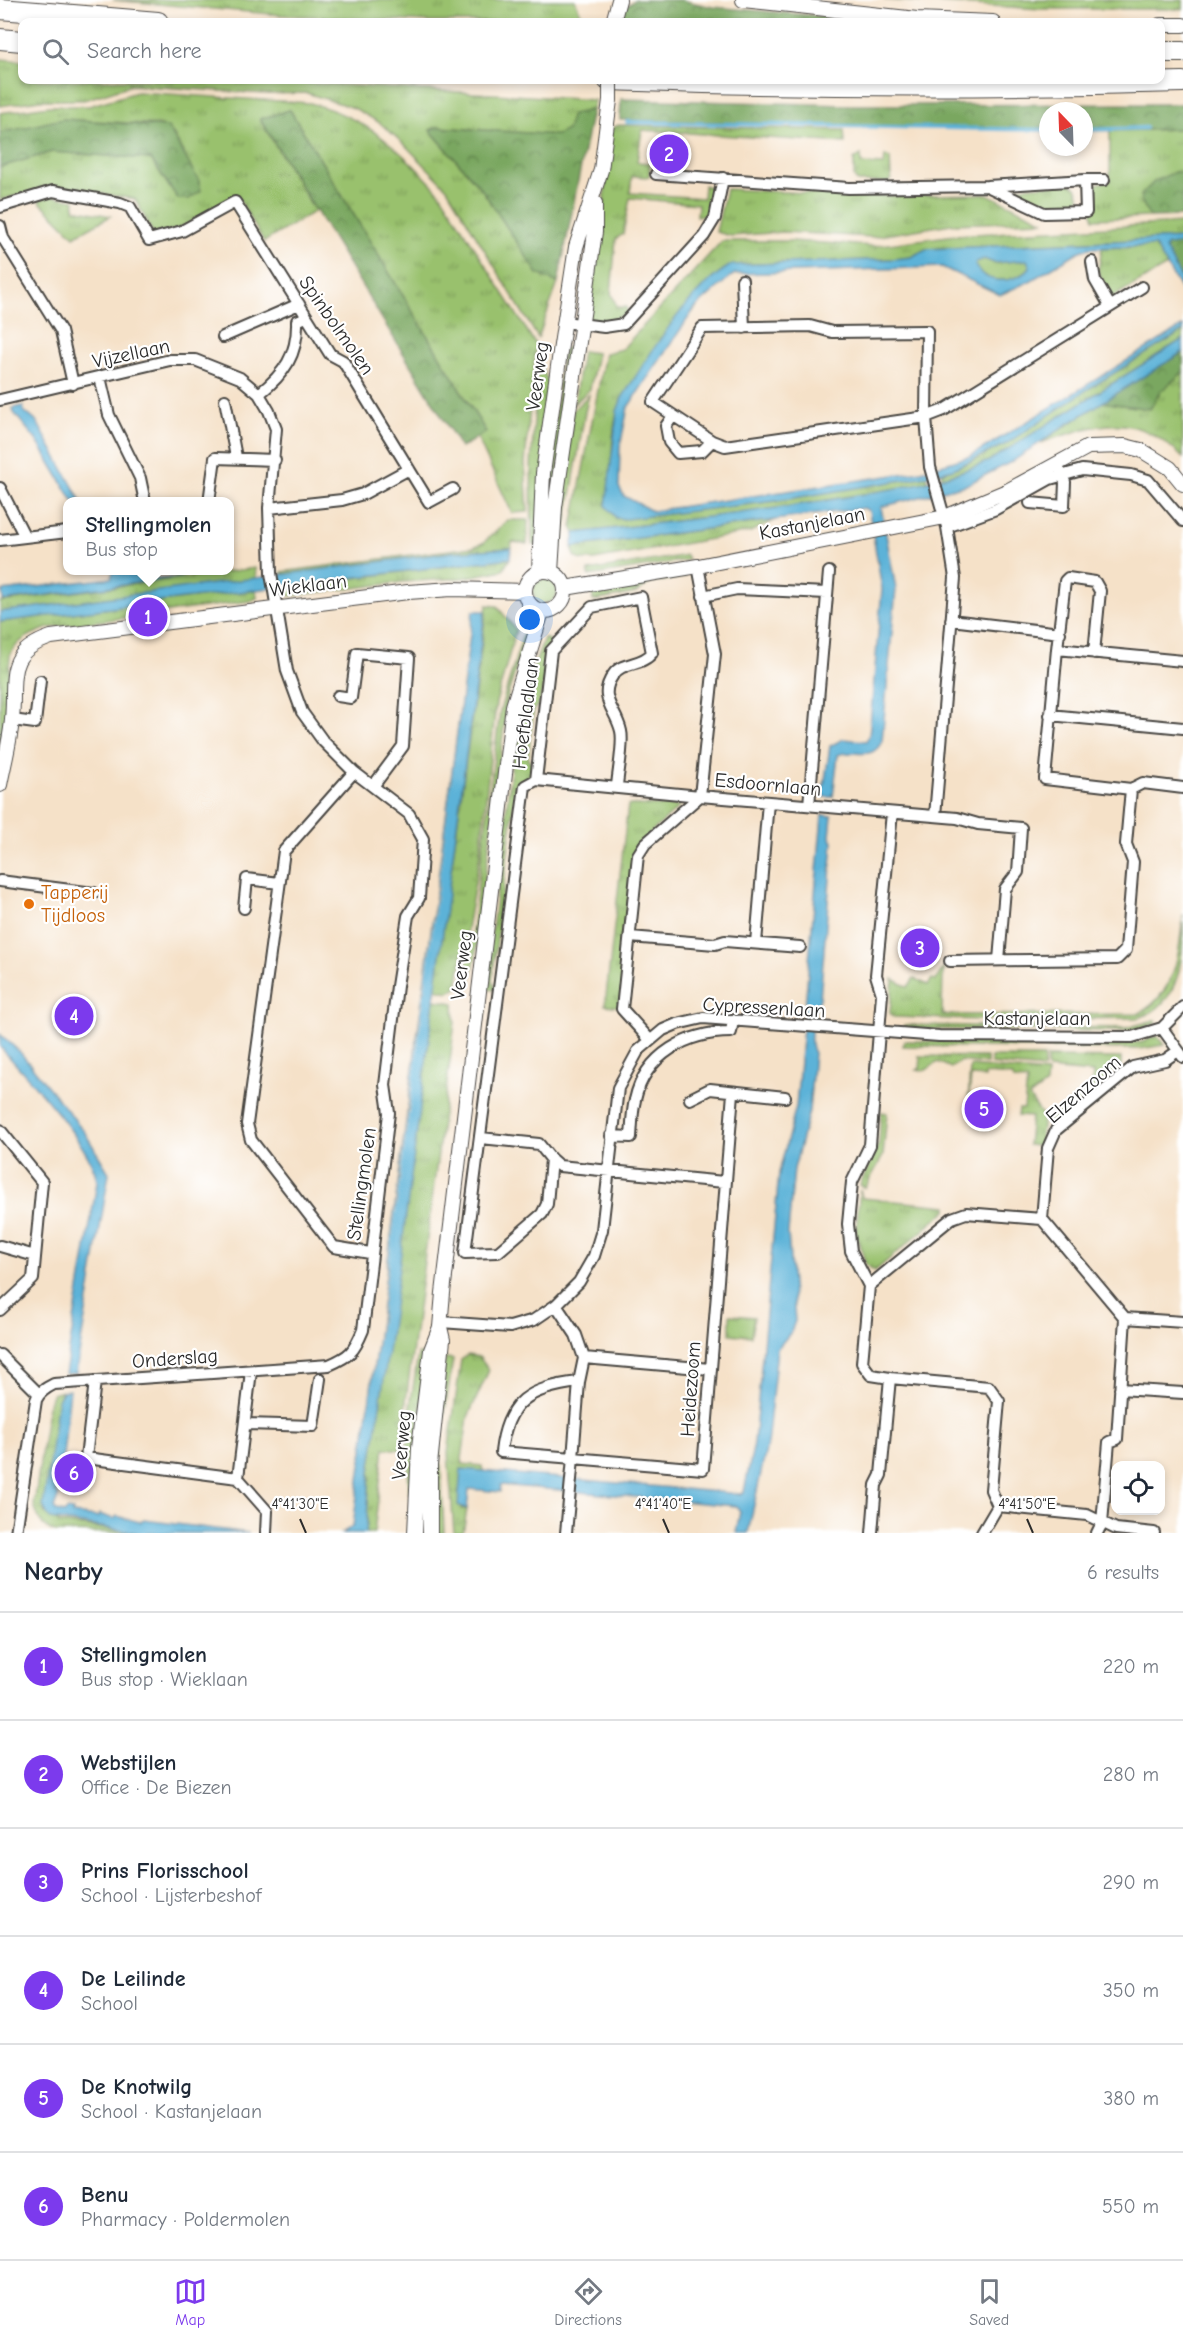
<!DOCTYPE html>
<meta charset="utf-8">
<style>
:root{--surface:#fff;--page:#f2f2f3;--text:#1f2937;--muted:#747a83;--line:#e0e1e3;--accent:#7c3aed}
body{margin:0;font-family:"Comic Neue",sans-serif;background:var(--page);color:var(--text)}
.controls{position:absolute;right:18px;bottom:18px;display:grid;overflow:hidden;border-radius:12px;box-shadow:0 3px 9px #0003}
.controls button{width:54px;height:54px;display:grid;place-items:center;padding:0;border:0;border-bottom:2px solid var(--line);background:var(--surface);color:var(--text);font:30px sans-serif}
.compass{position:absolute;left:1039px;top:102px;width:54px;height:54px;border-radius:50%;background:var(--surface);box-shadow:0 3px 9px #0003;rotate:337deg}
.you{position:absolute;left:530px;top:620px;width:21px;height:21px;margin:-15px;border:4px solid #fff;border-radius:50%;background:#1a73e8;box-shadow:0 0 0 9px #1a73e833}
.badge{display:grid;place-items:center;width:39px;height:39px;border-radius:50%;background:var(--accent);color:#fff;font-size:20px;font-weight:700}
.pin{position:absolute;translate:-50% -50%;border:3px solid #fff;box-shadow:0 2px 6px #0006}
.popup{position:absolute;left:63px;top:497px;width:171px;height:78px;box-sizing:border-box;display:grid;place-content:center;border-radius:12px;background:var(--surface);filter:drop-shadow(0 2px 4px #0005);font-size:20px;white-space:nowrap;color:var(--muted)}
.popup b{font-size:22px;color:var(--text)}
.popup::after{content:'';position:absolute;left:50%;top:100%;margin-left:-12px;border:12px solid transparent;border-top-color:var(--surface)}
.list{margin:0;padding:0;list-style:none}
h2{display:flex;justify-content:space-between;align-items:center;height:78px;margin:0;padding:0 24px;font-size:26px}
h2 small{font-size:20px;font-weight:400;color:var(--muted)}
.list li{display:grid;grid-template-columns:39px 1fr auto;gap:18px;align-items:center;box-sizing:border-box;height:108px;padding:0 24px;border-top:2px solid var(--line)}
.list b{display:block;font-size:22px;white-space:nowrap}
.list p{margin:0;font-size:20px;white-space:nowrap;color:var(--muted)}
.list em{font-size:20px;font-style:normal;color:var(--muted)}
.icon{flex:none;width:33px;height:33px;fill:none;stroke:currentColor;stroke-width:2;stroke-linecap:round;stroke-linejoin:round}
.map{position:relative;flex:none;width:1183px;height:1533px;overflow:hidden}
.search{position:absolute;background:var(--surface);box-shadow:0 3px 9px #0003;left:18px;right:18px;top:18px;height:66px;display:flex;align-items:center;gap:15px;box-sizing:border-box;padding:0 21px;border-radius:12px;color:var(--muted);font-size:22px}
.sheet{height:726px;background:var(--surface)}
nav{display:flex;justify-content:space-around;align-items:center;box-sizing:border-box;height:84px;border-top:2px solid var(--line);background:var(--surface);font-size:16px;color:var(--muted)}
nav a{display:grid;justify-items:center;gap:3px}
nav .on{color:var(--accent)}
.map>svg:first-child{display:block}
.grass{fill:url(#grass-tufts);stroke:#62764c;stroke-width:1.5}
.forest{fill:url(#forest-crowns);stroke:#526946;stroke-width:1.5}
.park{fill:url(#park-crowns);stroke:#62764c;stroke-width:1.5}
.garden{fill:#99c16d;stroke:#62764c;stroke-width:1.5}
.water{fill:#5bb2d8;stroke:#436e82;stroke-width:1.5;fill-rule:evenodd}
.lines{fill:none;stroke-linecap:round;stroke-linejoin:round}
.stream{stroke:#5bb2d8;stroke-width:4}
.minor-casing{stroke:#494643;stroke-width:14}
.tertiary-casing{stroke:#494643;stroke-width:16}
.motorway-casing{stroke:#494643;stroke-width:22}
.minor{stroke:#fff;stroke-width:10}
.tertiary{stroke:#fff;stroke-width:14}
.motorway{stroke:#fff;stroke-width:20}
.tertiary-bridge-casing{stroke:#494643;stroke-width:16;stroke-linecap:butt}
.tertiary-bridge{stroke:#fff;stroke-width:14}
.ticks{fill:none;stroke:#2b2b2b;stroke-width:2}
.food-dot{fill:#e8710a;stroke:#fff;stroke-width:2}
.labels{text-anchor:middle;stroke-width:4.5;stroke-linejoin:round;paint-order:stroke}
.street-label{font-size:20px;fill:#2b2b2b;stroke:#fff}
.food-label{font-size:20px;fill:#c56008;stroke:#fff;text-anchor:start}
.ticks-label{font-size:15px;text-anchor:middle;fill:#2b2b2b;stroke:#fff;stroke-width:4.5;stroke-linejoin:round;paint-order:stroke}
</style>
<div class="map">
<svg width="1183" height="1533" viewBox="0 0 1183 1533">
<defs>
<pattern id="grass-tufts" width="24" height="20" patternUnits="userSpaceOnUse" patternTransform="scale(1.5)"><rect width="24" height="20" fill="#99c16d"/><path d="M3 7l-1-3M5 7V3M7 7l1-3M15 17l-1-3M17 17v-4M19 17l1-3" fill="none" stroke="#7d9d5a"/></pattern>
<pattern id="forest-crowns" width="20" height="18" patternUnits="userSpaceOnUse" patternTransform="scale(1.5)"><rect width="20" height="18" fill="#7aa760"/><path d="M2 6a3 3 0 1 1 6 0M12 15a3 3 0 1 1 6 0" fill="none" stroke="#64884f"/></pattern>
<pattern id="park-crowns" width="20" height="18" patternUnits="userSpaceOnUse" patternTransform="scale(1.5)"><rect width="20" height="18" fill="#99c16d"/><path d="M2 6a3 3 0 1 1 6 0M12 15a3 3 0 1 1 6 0" fill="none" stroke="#7d9d5a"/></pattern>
</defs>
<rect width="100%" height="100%" fill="#fff"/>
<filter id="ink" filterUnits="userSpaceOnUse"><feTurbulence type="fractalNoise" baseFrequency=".0167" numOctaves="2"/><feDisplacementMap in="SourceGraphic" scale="12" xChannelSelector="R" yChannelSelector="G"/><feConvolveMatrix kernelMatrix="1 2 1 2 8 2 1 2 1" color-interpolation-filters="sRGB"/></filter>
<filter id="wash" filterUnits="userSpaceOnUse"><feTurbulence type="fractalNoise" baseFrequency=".008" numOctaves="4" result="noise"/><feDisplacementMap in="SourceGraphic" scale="24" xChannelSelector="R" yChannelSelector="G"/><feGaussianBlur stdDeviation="1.35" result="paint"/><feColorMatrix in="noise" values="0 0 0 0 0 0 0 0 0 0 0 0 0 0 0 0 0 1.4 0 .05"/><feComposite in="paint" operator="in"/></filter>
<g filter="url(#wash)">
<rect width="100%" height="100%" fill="#f5e1c8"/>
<path class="grass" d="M113 0H575L581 14 592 22H430L282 15Z
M884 0H1183V9H1042Z
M0 59 22 61V80H259L594 100 592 110 588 109 564 134 557 135 437 127 430 130 483 191 538 274 558 283 538 338 447 188 405 145 380 123 354 108 307 93 268 94 131 85 84 100H40L0 106Z
M137 92 310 103C370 119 399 149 440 193L536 345 525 463 528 512 512 513 477 437 486 432 290 110 260 120 315 211 264 242 238 197 177 229 154 235 135 199 53 186 0 200V167L52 152 151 159 170 188 185 156 172 132 161 125 63 119 0 133V113L49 106H89Z
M619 125 844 130 845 143 642 130 637 162 650 163 649 177 632 176 630 193 703 198 704 185 713 188 709 216H697L698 204 630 198 623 234 616 239 611 293 617 307H626L628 313 609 321 588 319 601 236 611 128Z
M1183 129V172H1175L1141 200 1150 217 1094 219 1090 206 1092 189 1099 183 1110 181V131Z
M861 155V164L884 165 885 156 890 158 891 179 889 182H857L854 177V160Z
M1068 183 1076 187 1080 197 1075 207C1053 214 1033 202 1013 193L1012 188Z
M726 189 868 196 987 194 1044 221 951 224 873 237 783 232 731 236 716 232Z
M51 196 75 200 74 209 111 216 74 236 38 200Z
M1183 223V238L926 249 911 257 894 259 731 265 622 398C607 437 612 478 616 518L776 501 926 475 929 483 762 511 575 533 572 527 605 353 622 349 722 241H791L874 246 955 235Z
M1155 246 1167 266 1111 298 1098 271 1102 248Z
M984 259 995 263 1027 260 1030 267C1016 284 985 286 975 265L976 262Z
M1183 331V339L989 461 943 479 941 473C996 455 1040 420 1088 389 1119 369 1151 350 1183 331Z
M563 348 574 350 549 546 548 476Z
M582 351 597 353 590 389 574 404Z
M538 361 552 388 537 545H532L531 465Z
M1183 372V458C1134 408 1098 424 1040 443L1102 402 1150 409 1160 392Z
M589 395 585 412 563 542 558 541 573 410Z
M508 520H528L527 544 512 542 511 548 453 552 283 576 282 572 473 547 483 543Z
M776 520 750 532 594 560H581L575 556 572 547Z
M686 555 688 560 589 576 588 571Z
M510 558 503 570 463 578 403 582 290 596 284 587Z
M255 568 256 579 0 612V602Z
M684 573 685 577 650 583 636 593 593 601 592 591 600 588Z
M256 590 257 598 250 601 48 628C32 634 17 639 10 656L6 715 0 745V622Z
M487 605 497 606 516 630 496 703 480 854 457 987 449 992 435 989Z
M523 634 527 635 525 641 508 694 475 959 469 987 462 986 470 948 500 711Z
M544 638 553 642 539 705 534 709 528 759 532 765 531 774 516 788 492 980 496 990 485 989 518 711Z
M628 805 680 806 636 846 625 936 623 1007 605 1005Z
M1183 915C1183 955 1183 1003 1139 1018L982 1020 894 1017 890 1013 893 979 908 987 914 978 928 985 932 979 936 980 943 968 945 971H943L942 1015 1138 1014C1176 994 1179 954 1183 915Z
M434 1000 454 1003 455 1022 402 1432 403 1450 384 1448 374 1533H366L370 1473Z
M1155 1020 1156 1023 1138 1030 1123 1031 904 1029V1025L1126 1028Z
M1157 1036 1164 1045 1140 1049 903 1046 904 1041 1123 1043 1142 1042Z
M918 1056 987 1057V1064L961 1061 951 1068 938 1062 926 1070H917L920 1068 921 1057Z
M991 1057H1044V1069L991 1064Z
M1047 1057 1121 1058V1065L1050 1126 1046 1122 1092 1084 1093 1073 1047 1069Z
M970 1066 1047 1073 1046 1084 1029 1097 1043 1116 1040 1146 1028 1145 1031 1117 1018 1116 1019 1109H1024L1027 1081 1013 1080V1076L985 1074V1077L971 1076 968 1105Z
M881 1112 887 1113 883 1156 865 1188 860 1185 879 1143Z
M860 1189 862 1198 947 1206V1210L875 1271 866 1265 856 1233Z
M418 1354 427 1355 412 1492 409 1493 407 1428Z
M468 1355 479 1357 489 1370 468 1417 462 1459 463 1464 482 1466 483 1471 461 1469 462 1509H467L463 1533H454L448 1453 461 1360Z
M445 1358 453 1359 440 1443 444 1533H434V1486Z
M63 1391 58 1400 44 1512 59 1523 139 1533 55 1532C41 1527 38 1519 34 1505L48 1406 52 1394Z"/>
<path class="forest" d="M635 0H681L713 7 891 22H619L625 7Z
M621 99 848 105 1183 104V129L1084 131V111H1048V130L620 120Z
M290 110 486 432 461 448 260 119Z
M592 110 558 283 538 274 483 191 430 130 437 127 557 135 567 130 572 114Z
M63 119 168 127 199 181 201 191 189 199H178L151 159 52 152 0 167V133Z
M1175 172H1183V216L1150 217 1141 200V195L1155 181Z
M1183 244V282L1165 248 1167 245Z
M1183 352V372L1160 392 1150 409 1102 402Z"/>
<path class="park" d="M730 1315 754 1317 751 1336 730 1334Z"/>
<path class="garden" d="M533 591a12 12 0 1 1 24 0a12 12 0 1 1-24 0Z"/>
<path class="water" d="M1183 238V244L1167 245 1165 248 1183 282V293L1155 246 1089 248 1078 252 1030 281 1000 295 942 267 735 274 730 277 695 308 628 407 620 447 619 487 624 496 652 511 921 471 971 456 1183 326V331L1088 389 1006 444 953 469 922 477 776 501 626 519 616 518 606 506 617 411 622 398C650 354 686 292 731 265L894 259 911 257 926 249ZM984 259 994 263 1027 260 1030 267C1017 284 985 286 975 265L976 262Z
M1183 339V352L1066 425 1013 461 966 485 881 507 896 589 882 741C872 763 854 748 838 755L833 797H824L821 788 824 786 830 746 843 739 866 741 869 736 882 589 869 511 864 508 572 547 575 533C660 523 745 514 829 500 886 490 935 484 989 461Z
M23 406 24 411 37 422 81 501H73L37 441 14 413 13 408Z
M511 548 510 558 0 622V612L453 552Z
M113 571 154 578 182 577 3 601 2 591 111 578Z
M473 611H485L389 1345 370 1472 366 1533H342L353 1526C395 1221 435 916 473 611Z
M822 815 832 816 830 837 833 842 820 999C813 1009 807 1042 814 1053L809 1111 794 1169 788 1233 795 1321 791 1332 777 1349 767 1445 748 1533H736L740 1511 736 1506 501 1485 500 1492 469 1489 467 1509 458 1505 461 1469 741 1494 744 1492 754 1443 779 1173 796 1106Z
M0 1034 20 1052 84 1131 109 1173 76 1373 65 1374 97 1182C94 1147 25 1075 0 1047Z
M70 1390 62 1465 59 1468 60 1482 56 1492 59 1495 54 1508 56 1511 64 1513 67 1510 73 1511 72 1514 98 1517 99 1514 114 1519 117 1516 140 1522 144 1520 249 1533H139L50 1519 43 1506 58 1400 63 1391Z"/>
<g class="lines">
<path class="stream" d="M627 122 1048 130
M1084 130 1146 128"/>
</g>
</g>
<g filter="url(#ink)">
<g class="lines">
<defs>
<path id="minor" d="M656 174 849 188 987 186 1085 180 1086 212 1044 213 987 186
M1085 180H1104
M0 207 53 191 120 203 130 207 149 240 182 231 235 202 330 354 343 361 429 502 453 489
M0 226 3 238 61 331 73 384
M1092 262 1095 280 1110 306
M742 280 744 328
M564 322 604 327 624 324 704 236 715 218 723 178
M810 326 832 332 927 331 926 417 725 446 712 441 653 402 702 328Z
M223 337 299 304
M100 377 109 415 140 478 145 502
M259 394C284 374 298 355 297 321L306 317
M0 400 170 360H195L240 378 259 394 269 411 276 429 269 508 271 573 287 671 302 712 323 741 354 772 409 814 423 839 419 898 408 916 397 986 385 1085 389 1113 363 1330C354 1352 350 1356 329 1365L54 1384C46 1388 39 1392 36 1400L16 1533
M225 400 236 457
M673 416 666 426 669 442 678 453 702 451 712 441
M0 488 25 537 67 532
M209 502 215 458 275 460
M1030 503 1064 506 1065 482 1060 471
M269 508 342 500 363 494 409 469
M947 527 996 509 1050 479 1082 470 1131 475 1148 480 1183 521
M0 540 25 537
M703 596 737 589 827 593
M951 620 1060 633
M1057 649 1065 581 1068 578 1095 582 1100 591 1094 653
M1183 661 1057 649 1045 779 1131 789 1143 783 1183 788
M338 696 351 698 357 653 409 658 403 746 374 785
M1050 715 1183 728
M12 720 35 723 40 681
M354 772 284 851 247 1124 251 1140 334 1247 370 1253
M536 780 551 651 592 607 641 597 652 653C642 666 622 661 613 675 597 698 616 709 621 731 624 743 618 772 617 786
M536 780 700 796 715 654 698 566
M809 805 829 572
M935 816 955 578 947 527 930 467 926 417 944 410 1142 287
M0 881 94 893
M244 908 247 879 279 883
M630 937 715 944 725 941 800 947
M756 943 768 802
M950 961 1117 959 1126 950 1133 862 1126 844 1131 789
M1162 1028 1183 1057
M650 1040 622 1009 638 855 645 844 700 796 957 818 978 824 1021 828 1018 872 1005 889 999 960
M690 1099 710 1089 785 1097
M0 1130 42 1182 33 1279 0 1310
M611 1136 631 1137C632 1125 632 1112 635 1100 645 1054 688 1032 731 1032L733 1020
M481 1138 539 1144 551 1159 547 1204 542 1214 498 1252 465 1253 525 786 536 780
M551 1159 559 1166 724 1182
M1042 1219 1125 1318 1183 1322
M0 1246 35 1256
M869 1286 851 1251 848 1224 852 1182 870 1145 882 994 876 975 892 813
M556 1305 576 1335 584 1358 579 1382C530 1388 507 1400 501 1452L573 1458 579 1382
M441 1322 510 1327 534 1320 556 1305 579 1282 594 1256 602 1230 618 1088 638 1051 663 1030 677 1024 703 1018 939 1036 1132 1037 1162 1028 1183 1007
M0 1355 39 1394
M584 1358 710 1369
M890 1378 989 1387 999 1401 991 1490 998 1506 1087 1515 1116 1529 1154 1533
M95 1381 86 1458 238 1478 267 1511 266 1533
M1120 1389 1183 1393
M246 1424 313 1426 320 1379
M238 1478 251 1371
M566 1533 573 1458 703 1469 733 1093
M872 1533 876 1485 881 1475 890 1378 871 1375 862 1363 869 1286 952 1218 966 1213 1042 1219 1048 1148 1056 1130 1133 1067 1165 1060 1178 1051
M982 1533 998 1506
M1097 1533 1102 1523 1109 1442 1117 1439 1125 1318"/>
<path id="tertiary" d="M743 0 917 19 993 22
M613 22 619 0
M1160 25H1183
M525 591a20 20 0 1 1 40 0a20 20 0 1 1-40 0Z
M539 572 543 473 561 345 576 247 601 170 610 100
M551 572 555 507 595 232V203
M565 588 698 566 945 517 1007 491 1088 447 1125 446 1141 450 1170 468 1183 484
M0 785C4 764 10 742 12 720 16 679 3 653 51 637L408 592 452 589 525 591
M415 1533 419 1447 431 1350 440 1327
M430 1533V1465L443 1340 440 1327 443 1293 513 706 542 612"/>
<path id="motorway" d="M0 9 158 22
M0 39 22 41
M1160 52H1183
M608 80C800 87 991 87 1183 82"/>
</defs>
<use href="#minor" class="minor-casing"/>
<use href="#tertiary" class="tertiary-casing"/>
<use href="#motorway" class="motorway-casing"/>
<use href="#minor" class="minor"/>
<use href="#tertiary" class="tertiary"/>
<use href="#motorway" class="motorway"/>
<defs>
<path id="tertiary-bridge" d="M610 100V80"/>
</defs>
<use href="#tertiary-bridge" class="tertiary-bridge-casing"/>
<use href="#tertiary-bridge" class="tertiary-bridge"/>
</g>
</g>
<path class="ticks" d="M300 1519 306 1533M663 1519 669 1533M1027 1519 1033 1533"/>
<circle class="food-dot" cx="29" cy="904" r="6"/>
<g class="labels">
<g class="street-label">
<text transform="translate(337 325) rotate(55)" y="7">Spinbolmolen</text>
<text transform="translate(131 353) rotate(-12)" y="7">Vijzellaan</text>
<text transform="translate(537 376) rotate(-82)" y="7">Veerweg</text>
<text transform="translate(812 523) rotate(-11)" y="7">Kastanjelaan</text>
<text transform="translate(308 585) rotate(-7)" y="7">Wieklaan</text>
<text transform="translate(525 713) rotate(-83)" y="7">Hoefbladlaan</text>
<text transform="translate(768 784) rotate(5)" y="7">Esdoornlaan</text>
<text transform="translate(461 965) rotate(-83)" y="7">Veerweg</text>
<text transform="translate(764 1007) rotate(3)" y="7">Cypressenlaan</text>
<text x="1037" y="1025">Kastanjelaan</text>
<text transform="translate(1083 1089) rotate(-41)" y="7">Elzenzoom</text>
<text transform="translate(361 1184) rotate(-82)" y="7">Stellingmolen</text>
<text transform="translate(175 1358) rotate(-4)" y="7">Onderslag</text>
<text transform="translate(690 1389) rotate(-86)" y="7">Heidezoom</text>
<text transform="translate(401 1445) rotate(-85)" y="7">Veerweg</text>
</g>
<g class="food-label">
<text x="41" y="899">Tapperij<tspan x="41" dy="23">Tijdloos</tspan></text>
</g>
</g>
<g class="ticks-label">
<text x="300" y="1509">4°41'30"E</text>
<text x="663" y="1509">4°41'40"E</text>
<text x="1027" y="1509">4°41'50"E</text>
</g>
</svg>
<div class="controls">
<button><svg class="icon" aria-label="locate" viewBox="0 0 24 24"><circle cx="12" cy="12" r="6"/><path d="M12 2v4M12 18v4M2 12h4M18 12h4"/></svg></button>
</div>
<svg class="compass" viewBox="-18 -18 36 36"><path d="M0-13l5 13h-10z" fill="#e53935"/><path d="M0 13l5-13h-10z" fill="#747a83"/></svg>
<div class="you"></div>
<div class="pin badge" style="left:148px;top:617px">1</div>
<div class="popup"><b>Stellingmolen</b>Bus stop</div>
<div class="pin badge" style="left:669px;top:154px">2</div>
<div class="pin badge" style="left:920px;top:948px">3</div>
<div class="pin badge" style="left:74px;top:1016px">4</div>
<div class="pin badge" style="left:984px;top:1109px">5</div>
<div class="pin badge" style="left:74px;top:1473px">6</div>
<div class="search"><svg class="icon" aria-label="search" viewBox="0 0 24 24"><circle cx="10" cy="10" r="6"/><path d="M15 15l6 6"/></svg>Search here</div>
</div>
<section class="sheet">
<h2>Nearby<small>6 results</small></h2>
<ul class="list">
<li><span class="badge">1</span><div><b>Stellingmolen</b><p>Bus stop · Wieklaan</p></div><em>220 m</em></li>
<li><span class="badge">2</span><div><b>Webstijlen</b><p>Office · De Biezen</p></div><em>280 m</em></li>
<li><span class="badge">3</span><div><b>Prins Florisschool</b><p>School · Lijsterbeshof</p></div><em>290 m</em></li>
<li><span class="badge">4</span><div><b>De Leilinde</b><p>School</p></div><em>350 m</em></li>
<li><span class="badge">5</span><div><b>De Knotwilg</b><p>School · Kastanjelaan</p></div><em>380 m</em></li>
<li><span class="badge">6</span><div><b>Benu</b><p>Pharmacy · Poldermolen</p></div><em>550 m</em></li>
</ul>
</section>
<nav>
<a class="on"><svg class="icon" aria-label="map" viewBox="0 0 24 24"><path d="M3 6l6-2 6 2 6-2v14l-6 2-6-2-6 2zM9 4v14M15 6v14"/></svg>Map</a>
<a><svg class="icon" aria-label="directions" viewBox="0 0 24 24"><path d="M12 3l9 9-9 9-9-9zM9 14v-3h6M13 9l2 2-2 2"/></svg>Directions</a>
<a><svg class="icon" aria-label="saved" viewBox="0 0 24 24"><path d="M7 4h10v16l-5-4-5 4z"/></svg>Saved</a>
</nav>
